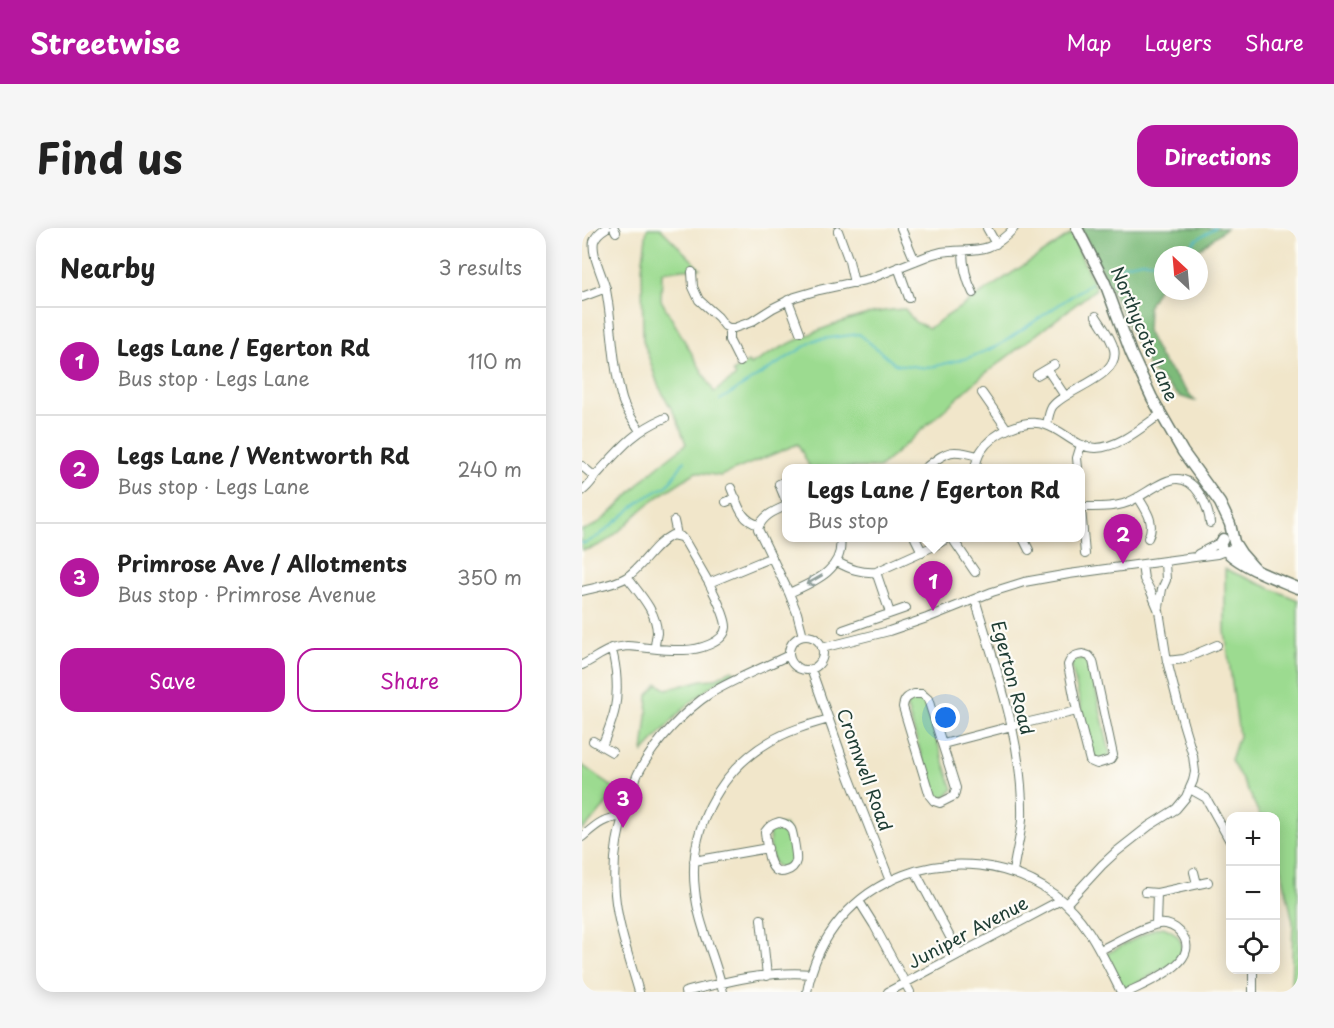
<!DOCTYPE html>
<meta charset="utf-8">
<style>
:root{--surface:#fff;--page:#f6f6f6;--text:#222;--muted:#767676;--line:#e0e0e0;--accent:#b5179e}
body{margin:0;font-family:"Playpen Sans",sans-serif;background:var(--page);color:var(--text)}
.controls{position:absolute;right:18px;bottom:18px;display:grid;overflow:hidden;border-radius:12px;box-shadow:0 3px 15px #0003}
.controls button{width:54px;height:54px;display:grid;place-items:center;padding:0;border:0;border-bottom:2px solid var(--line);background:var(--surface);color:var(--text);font:30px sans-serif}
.compass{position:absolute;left:572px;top:18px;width:54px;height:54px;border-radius:50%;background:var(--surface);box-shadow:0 3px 15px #0003;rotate:334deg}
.you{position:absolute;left:364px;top:490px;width:21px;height:21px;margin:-15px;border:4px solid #fff;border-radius:50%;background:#1a73e8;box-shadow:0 0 0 9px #1a73e833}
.badge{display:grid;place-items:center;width:39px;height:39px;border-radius:50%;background:var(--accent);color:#fff;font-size:20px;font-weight:700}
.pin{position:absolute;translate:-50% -50px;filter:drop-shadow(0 2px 3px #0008)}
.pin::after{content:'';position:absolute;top:32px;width:21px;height:18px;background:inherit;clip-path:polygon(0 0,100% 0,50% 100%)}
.popup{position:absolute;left:200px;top:236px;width:303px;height:78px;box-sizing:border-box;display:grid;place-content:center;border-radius:12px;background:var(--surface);filter:drop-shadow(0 2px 4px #0005);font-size:20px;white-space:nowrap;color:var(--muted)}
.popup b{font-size:22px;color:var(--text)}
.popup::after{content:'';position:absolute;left:50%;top:100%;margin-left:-12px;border:12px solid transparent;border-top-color:var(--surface)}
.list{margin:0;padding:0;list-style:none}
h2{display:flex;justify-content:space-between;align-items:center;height:78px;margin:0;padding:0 24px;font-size:26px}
h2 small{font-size:20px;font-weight:400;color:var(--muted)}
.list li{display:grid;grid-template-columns:39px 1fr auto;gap:18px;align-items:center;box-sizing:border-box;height:108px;padding:0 24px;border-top:2px solid var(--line)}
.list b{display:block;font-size:22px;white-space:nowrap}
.list p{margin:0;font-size:20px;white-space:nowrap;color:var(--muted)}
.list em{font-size:20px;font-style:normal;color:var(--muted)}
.actions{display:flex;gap:12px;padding:18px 24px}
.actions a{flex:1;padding:14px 0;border:2px solid var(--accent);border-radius:18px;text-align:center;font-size:21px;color:var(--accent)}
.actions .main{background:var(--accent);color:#fff}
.icon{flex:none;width:33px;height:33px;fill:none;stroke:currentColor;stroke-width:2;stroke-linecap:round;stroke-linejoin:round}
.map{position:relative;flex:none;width:716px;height:764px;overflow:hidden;border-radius:18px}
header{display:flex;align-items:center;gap:36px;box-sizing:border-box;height:84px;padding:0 30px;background:var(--accent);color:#fff}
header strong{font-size:28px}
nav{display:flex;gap:33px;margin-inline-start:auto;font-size:21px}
.intro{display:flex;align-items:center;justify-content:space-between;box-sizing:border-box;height:144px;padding:0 36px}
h1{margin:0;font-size:42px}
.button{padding:15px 27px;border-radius:18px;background:var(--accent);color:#fff;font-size:21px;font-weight:700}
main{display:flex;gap:36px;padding:0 36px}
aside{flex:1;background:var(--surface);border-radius:18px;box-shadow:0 3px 15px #0003}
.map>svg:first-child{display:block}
.green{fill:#9cdb90;stroke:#5e8c62;stroke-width:1.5}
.forest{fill:#7dbb7a;stroke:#4e7c57;stroke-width:1.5}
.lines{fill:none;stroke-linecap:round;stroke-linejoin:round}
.stream{stroke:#4ab8c2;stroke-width:2}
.street-casing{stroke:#687868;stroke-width:10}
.secondary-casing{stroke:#687868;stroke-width:13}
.street{stroke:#fff;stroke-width:8}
.secondary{stroke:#fff;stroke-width:10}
.oneway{stroke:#8f9e9a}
.labels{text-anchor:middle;stroke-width:4.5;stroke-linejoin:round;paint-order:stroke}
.street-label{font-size:18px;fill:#1f3d34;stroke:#fdfcf7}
</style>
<header>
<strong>Streetwise</strong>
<nav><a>Map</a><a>Layers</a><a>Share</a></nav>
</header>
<div class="intro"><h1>Find us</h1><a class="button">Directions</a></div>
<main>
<aside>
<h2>Nearby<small>3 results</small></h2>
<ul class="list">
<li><span class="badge">1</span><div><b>Legs Lane / Egerton Rd</b><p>Bus stop · Legs Lane</p></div><em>110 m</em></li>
<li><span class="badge">2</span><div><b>Legs Lane / Wentworth Rd</b><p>Bus stop · Legs Lane</p></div><em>240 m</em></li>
<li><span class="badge">3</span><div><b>Primrose Ave / Allotments</b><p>Bus stop · Primrose Avenue</p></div><em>350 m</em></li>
</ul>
<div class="actions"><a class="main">Save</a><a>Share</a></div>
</aside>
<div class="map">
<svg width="716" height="764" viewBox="0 0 716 764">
<rect width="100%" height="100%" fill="#fdfcf7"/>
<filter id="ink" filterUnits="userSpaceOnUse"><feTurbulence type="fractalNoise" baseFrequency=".0167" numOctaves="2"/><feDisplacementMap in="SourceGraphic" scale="12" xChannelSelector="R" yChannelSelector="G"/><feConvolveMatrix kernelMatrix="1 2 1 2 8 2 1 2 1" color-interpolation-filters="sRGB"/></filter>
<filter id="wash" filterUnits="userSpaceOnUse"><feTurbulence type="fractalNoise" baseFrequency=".008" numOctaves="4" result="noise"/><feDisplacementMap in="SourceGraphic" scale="24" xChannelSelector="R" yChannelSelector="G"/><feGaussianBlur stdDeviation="1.35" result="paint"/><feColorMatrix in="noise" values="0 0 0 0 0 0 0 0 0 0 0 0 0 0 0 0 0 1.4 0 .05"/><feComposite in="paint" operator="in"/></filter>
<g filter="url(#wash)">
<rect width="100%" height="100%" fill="#f1e6ca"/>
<path class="green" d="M67 0H78L118 40 101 41 80 44 79 72 132 164 154 148 151 144 166 134 168 137C205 115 244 97 286 86 298 83 311 82 323 81L333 94 347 100 489 6 514 61 400 148 297 240H228L216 216 138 248 114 244C97 255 80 265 64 278 45 294 26 320 0 322V302C20 300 49 263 64 249 76 237 91 227 104 216L95 191 76 157 61 112 60 40 65 1Z
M643 341 716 372V762L709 760 711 694 697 630 694 622V588H678L669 568 649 532 657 508 643 403Z
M503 429 507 432 528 525 526 530 515 532 511 530 489 436 491 433Z
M150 442 153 444 129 458 102 480 61 524 65 488 66 467 76 456 84 461 94 459 120 452 132 451Z
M338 468 341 471 371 561C366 568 362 570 354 570L351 565 324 477C327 470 330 469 338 468Z
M0 537 36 563 10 593 0 602Z
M203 597 208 606 211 634C188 654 188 617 187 602L191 598Z
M581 699C601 706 606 721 591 736L542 762 524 726 572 701Z"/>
<path class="forest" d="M499 0H644L610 27H581V52L566 79 565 103 579 131 613 173 597 168 567 140Z"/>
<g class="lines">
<path class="stream" d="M598 27 615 11 633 0
M529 40 560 33 581 34
M138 172 233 112 277 106 313 136 345 140 386 130 416 118 509 55
M0 315H4L18 307 61 271 86 257 103 232"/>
</g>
</g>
<g filter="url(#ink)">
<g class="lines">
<defs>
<path id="street" d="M24 0C19 3 14 7 12 13 9 27 21 48 24 62 31 98 30 136 40 171 43 182 52 193 58 203
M32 0 34 4
M319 0 333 33
M405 0 414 16
M256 3 267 33 272 55
M381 23C381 38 384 51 391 65
M316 39 327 70
M110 44 111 59 117 72 136 89 143 98 147 100H152L169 94 191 80 213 69 237 62 287 51 348 27 359 24C391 20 407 28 432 0
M0 69 24 60
M206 72 218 104
M147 100V112L158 134
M465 141 483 168
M455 147 472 137
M400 165 425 201
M465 197C466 191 467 184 470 179 483 161 539 149 532 121 529 109 520 98 514 88
M0 238 13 249
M343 240C366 223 367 220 396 228
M393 240C394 235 396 228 399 223 410 205 443 189 464 197 482 203 494 220 514 220 538 219 560 199 579 186
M496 240 495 230 499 217
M204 253 197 256 204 273
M149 260C156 276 158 292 177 297
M0 263C8 257 10 252 16 245 38 221 52 203 83 190
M498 269 503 326
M556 269C564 282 574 295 566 310
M144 274 154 270
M204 278C192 283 180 288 176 301L207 365 215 385 221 408
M499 279C513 279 527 280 541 276 567 269 594 231 617 265 623 274 627 284 628 295
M92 293 95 307
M333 310 340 324
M370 310 393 344
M441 310 447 322
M616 326 639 314
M255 334C268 341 279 345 294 344L352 318 366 310
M294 344 308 385
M45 349C57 365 75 384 75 405 74 410 73 415 73 420
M0 363C14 359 33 357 45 349 62 337 71 317 90 307L99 309 104 315 127 355
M207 365C231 354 263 342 258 310
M393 371C414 442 442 515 440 591 439 609 433 627 431 645
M577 379 580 361 584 352 583 334
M261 402 324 380
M207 425a17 17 0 1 1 34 0a17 17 0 1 1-34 0Z
M240 420 307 403 345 390 410 364 442 354 487 346 635 326 643 323
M501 426 507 428 511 433 531 527 528 532 515 536 508 533 495 483 486 437C489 429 493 427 501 426Z
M585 433 602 431 635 417
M0 437C18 428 24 420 45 418 64 419 83 423 102 422 115 422 143 415 144 399 144 387 132 366 127 355L190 329
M229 441 265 543 308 653
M332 466H340L346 471 374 560 372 568 358 575 352 573 348 568 321 479C322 471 325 469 332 466Z
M11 513 30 524
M361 516 430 498 495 483
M20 518C32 489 37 476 34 444 33 436 32 428 29 420
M608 561 624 570 648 613
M197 594C201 595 206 596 209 601 211 605 215 629 214 633 213 638 209 642 204 643 185 650 185 616 183 604 187 598 190 596 197 594Z
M0 609C13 598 22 589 40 589
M112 633 186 620
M333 643 377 726
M612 644 615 656
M563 664 575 665 626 654
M277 673 292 697 328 764
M484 676 520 637 534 624 567 598 594 581 604 569 611 553 613 544 611 528 601 495 585 433 577 383 569 364 562 351 560 337
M179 691 185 748
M574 696 575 665
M518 722C533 715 561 698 577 696 586 695 592 698 598 704 624 733 564 755 546 764
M57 764C48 732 36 700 33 666 30 628 36 599 50 563 52 556 54 548 58 542 72 515 104 481 129 465 154 450 181 440 207 427
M103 764C142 754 189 742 229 746
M141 764C134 730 116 697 113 662 106 604 136 544 187 514 205 503 226 497 247 491
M225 764C245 648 380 600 473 667 506 691 521 729 539 764
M306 764 479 672
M671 764V742"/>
<path id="secondary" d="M495 0 523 55 549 125 570 170 601 224 638 275 648 296 652 314 659 325 673 341
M641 311 638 317 641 322 645 324 651 321
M645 324C664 341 692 350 716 360"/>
</defs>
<use href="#street" class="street-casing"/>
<use href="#secondary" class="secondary-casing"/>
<use href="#street" class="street"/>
<use href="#secondary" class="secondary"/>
</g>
<defs><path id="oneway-shaft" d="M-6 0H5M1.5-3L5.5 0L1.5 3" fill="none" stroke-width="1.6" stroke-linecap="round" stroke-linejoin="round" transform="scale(1.5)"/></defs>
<use class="oneway" href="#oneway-shaft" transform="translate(232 352) rotate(150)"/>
</g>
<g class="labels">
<g class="street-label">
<text transform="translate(562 106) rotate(67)" y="6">Northycote Lane</text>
<text transform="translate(430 450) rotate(75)" y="6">Egerton Road</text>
<text transform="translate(282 542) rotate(70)" y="6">Cromwell Road</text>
<text transform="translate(386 705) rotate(-28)" y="6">Juniper Avenue</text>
</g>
</g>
</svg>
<div class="controls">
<button>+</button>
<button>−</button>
<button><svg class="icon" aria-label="locate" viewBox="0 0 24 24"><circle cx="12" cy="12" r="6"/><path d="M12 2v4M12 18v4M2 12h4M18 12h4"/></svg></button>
</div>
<svg class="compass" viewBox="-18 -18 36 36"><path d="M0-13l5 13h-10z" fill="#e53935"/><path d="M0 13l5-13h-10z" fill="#767676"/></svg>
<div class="you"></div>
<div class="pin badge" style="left:351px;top:383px">1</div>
<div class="popup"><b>Legs Lane / Egerton Rd</b>Bus stop</div>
<div class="pin badge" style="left:541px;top:336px">2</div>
<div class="pin badge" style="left:41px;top:600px">3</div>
</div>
</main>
